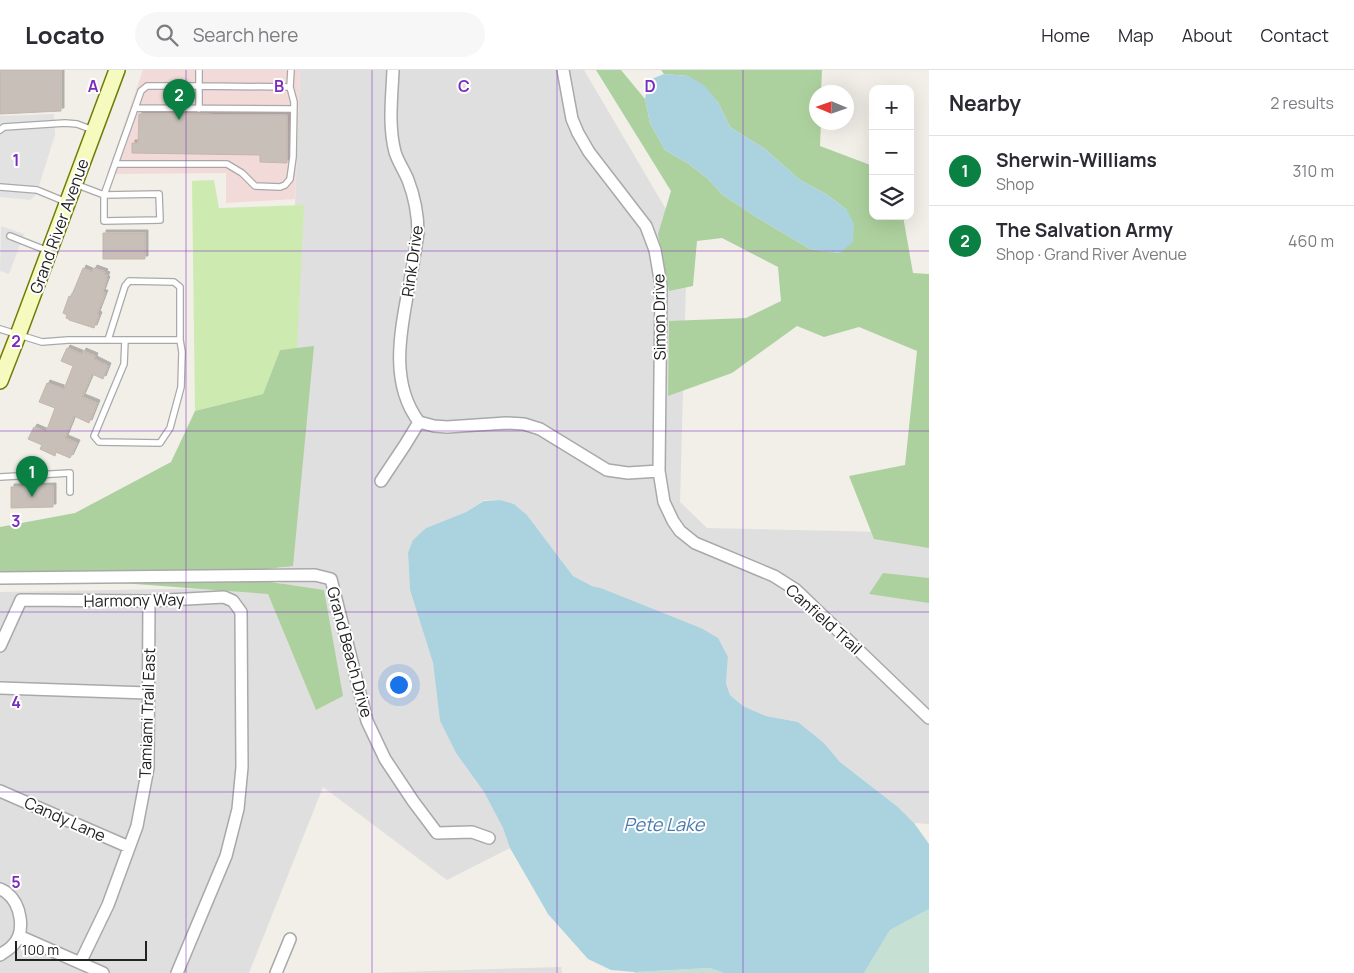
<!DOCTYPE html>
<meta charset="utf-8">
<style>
:root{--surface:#fff;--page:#f7f7f7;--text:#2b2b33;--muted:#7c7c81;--line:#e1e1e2;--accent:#0b8043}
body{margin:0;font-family:Manrope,sans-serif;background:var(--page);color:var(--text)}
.controls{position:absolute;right:15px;top:15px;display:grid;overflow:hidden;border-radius:10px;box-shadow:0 5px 20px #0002}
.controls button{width:45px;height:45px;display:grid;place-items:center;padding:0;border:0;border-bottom:1px solid var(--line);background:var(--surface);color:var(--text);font:25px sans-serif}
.compass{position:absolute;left:809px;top:15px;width:45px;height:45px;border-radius:50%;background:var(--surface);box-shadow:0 5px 20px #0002;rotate:272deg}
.scale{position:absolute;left:15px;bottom:12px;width:132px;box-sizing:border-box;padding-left:5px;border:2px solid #222;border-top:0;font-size:14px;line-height:18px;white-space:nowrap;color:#222;-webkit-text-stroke:4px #fff;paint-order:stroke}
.you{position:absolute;left:398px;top:614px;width:18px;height:18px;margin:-12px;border:4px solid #fff;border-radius:50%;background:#1a73e8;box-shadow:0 0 0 8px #1a73e833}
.badge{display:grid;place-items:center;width:32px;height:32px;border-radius:50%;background:var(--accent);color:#fff;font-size:16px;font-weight:700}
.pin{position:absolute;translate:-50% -41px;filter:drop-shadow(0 1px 2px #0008)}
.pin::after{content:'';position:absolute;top:26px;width:18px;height:15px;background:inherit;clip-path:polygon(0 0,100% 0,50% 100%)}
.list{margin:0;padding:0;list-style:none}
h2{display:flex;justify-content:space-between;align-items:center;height:65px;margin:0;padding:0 20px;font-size:21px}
h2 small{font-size:16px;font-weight:400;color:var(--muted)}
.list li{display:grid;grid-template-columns:32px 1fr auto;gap:15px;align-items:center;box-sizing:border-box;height:70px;padding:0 20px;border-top:1px solid var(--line)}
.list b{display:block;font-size:19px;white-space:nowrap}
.list p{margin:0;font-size:16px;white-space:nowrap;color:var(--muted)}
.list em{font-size:16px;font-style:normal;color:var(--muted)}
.icon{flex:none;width:28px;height:28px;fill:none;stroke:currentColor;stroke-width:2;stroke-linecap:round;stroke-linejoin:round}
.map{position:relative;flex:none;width:929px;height:903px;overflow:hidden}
header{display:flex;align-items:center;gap:30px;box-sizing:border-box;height:70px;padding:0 25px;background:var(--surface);border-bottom:1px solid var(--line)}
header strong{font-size:24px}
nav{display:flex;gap:28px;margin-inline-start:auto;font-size:18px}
.search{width:350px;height:45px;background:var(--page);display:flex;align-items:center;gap:12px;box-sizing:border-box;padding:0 18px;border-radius:28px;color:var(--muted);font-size:19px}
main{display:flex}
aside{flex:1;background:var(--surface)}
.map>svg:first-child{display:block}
.residential{fill:#e0dfdf}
.commercial{fill:#f2dad9}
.grass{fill:#cdebb0}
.forest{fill:#add19e}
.wetland{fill:#c6e0d4}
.parking{fill:#e2e2e2}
.water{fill:#aad3df}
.building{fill:#c7bfb8;stroke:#c4b6ab;filter:url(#shadow)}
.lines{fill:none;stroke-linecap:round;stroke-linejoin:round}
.lane-casing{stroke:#a9a9a9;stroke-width:8}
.street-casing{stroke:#a9a9a9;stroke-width:14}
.secondary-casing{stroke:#707d05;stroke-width:18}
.lane{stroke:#fff;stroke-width:5.5}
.street{stroke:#fff;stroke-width:11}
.secondary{stroke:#f7fabf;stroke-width:15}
.grid{fill:none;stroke:#7b2cbf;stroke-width:1;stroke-opacity:0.55}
.labels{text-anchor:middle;stroke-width:4;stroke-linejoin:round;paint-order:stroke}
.street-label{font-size:16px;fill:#222;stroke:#fff}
.water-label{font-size:18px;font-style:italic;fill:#4a7aab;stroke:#fff}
.grid-label{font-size:16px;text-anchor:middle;font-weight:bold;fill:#7b2cbf;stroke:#fff;stroke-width:4;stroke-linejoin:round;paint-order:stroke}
</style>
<header>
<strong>Locato</strong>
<div class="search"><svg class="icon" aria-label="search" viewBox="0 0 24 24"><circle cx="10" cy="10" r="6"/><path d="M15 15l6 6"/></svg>Search here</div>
<nav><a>Home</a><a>Map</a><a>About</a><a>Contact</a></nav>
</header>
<main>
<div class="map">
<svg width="929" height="903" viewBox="0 0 929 903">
<defs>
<filter id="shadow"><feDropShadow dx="3" dy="-3" stdDeviation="0" flood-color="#0004"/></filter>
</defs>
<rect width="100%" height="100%" fill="#f2efe9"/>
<path class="residential" d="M300 0H584L687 175 680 432 707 458 929 463V754L914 753 898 737 840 692 824 673 798 652 766 646 743 636 730 625 726 613 728 587 701 558 601 518 592 516 573 506 527 445 514 434 500 430H485L466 442 426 458 408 483 410 520 433 593 440 651 456 683 484 722 503 758 510 778 447 810 323 717 249 903H0V522L281 517Z
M561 897 562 903H365Z"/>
<path class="commercial" d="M143 0H300L295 129 226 133V103L107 104Z"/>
<path class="grass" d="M214 110 219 138 304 135 297 278 280 280 263 324 195 341 192 111Z"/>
<path class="forest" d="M596 0H621L645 29 650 53 665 80 689 94 708 109 723 125 761 150 810 179 840 183 847 140 826 124 800 110 765 79 730 57 718 32 688 6 664 4 661 0H822L821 22H816V52L821 53 820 76 873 96V146H903L913 203 929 204V478L874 469 849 406 905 395 917 281 859 257 824 267 797 256 732 303 668 326 669 251 746 248 781 231 778 197 722 168 697 171 693 216 669 221 658 164 671 121Z
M314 276 293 496 267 499 264 511 324 520 343 626 316 640 268 524 0 504V457L75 443 171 392 195 341 263 324 280 280Z
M883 503 929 508V533L869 524Z"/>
<path class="wetland" d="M929 839V903H864L890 860Z
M710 898 724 903H634L635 902Z"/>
<path class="parking" d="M54 44 55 65 36 125 30 130 0 127V46Z
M1 156 24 164 9 204 0 201Z"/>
<path class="water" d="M664 4 688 6 704 15 718 32 730 57 765 79 800 110 826 124 847 140 854 154 853 172 840 183 810 179 761 150 723 125 708 109 689 94 665 80 650 53 645 29 649 10Z
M484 431 500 430 514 434 527 445 573 506 592 516 601 518 701 558 718 568 728 587 726 613 730 625 743 636 766 646 798 652 824 673 840 692 898 737 914 753 929 774V839L890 860 864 903H724L710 898 635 902 611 900 588 889 548 844 510 778 503 758 484 722 456 683 440 651 433 593 410 520 408 483 413 470 426 458 466 442Z"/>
<path class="building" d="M0 0H61V41L0 44Z
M139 44 287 45V93L260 92V85L132 83V73H138Z
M103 163H145V189H103Z
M83 198 92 202 94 198 105 202 104 204 107 205 105 209H107L102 223H105L97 244 99 245 94 258 69 250V249L66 248 67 245 63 243 69 226 71 227Z
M67 278 82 284 83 281 95 286 94 289 108 296 103 309 92 304 82 327 97 333 89 353 74 346 65 368 77 373 70 388 56 382 55 386 40 379 42 375 28 369 34 357 46 362 55 338 39 332 47 313 64 319 73 296 61 291Z
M53 416V437L11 438V417Z"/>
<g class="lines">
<defs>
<path id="lane" d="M135 38 293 39
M199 39V16L290 17 291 0
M0 60 4 57 65 53 77 54 93 60
M115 94H227L242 103 255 116 280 117 285 115 290 109 293 87 294 32 290 17
M75 114 104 125 159 124 160 150 104 151V125L141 21 147 16H199V0
M0 117 37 120 66 132
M10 166 48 181
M0 259 42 272 68 270H180L182 282 181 317 170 358 160 373 99 372 94 366 124 294 125 270
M108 270 125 216 129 211 174 212 180 217V270
M0 407 70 403V422"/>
<path id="street" d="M393 0C392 27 388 55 395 82 398 92 404 100 408 110 415 128 418 144 418 163 415 182 412 202 408 221 400 264 390 314 419 352
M563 0 572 49 578 63 589 82 646 156 655 180 661 215 659 401 664 432 673 451 680 461 695 473 774 506 796 520 929 648
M419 352 434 356 447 357 506 353 524 354 540 359 607 400 628 403 659 401
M381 411 405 375 419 352
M0 508 315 505 331 509 367 651 385 689 413 731 437 763 472 762 489 768
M0 576 21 530 149 531 224 527 233 531 241 542 242 697 238 739 226 786 177 903
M0 618 148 623
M0 721 129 777
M0 819C2 820 5 821 7 823 21 834 26 862 13 875 10 879 4 882 0 885
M19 866 103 903
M80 893 108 835 137 756 148 698 149 531
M276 903 290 869"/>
<path id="secondary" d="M0 311 18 265 117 0"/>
</defs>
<use href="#lane" class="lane-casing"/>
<use href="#street" class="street-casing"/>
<use href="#secondary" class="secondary-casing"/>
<use href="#lane" class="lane"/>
<use href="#street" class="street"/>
<use href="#secondary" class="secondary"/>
</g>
<path class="grid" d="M186 0V903M372 0V903M557 0V903M743 0V903M0 181H929M0 361H929M0 542H929M0 722H929"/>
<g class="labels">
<g class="street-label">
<text transform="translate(59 156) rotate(-70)" y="6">Grand River Avenue</text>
<text transform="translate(412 191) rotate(-82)" y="6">Rink Drive</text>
<text transform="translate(659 247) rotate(-91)" y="6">Simon Drive</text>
<text transform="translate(134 530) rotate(-1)" y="6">Harmony Way</text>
<text transform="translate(824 549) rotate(42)" y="6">Canfield Trail</text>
<text transform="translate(350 582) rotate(75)" y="6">Grand Beach Drive</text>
<text transform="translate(147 643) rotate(-88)" y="6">Tamiami Trail East</text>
<text transform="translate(65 749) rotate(24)" y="6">Candy Lane</text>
</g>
<g class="water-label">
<text x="664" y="761">Pete Lake</text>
</g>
</g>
<g class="grid-label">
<text x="93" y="22">A</text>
<text x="279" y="22">B</text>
<text x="464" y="22">C</text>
<text x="650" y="22">D</text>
<text x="16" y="96">1</text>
<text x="16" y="277">2</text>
<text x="16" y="457">3</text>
<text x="16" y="638">4</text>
<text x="16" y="818">5</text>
</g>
</svg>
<div class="controls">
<button>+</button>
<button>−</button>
<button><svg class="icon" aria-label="layers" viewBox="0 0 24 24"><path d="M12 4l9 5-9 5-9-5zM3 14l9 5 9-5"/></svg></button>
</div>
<svg class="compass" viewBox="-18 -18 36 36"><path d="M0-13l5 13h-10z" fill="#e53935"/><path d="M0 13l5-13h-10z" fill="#7c7c81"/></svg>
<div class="scale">100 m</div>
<div class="you"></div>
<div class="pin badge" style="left:32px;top:427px">1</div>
<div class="pin badge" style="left:179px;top:50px">2</div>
</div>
<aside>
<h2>Nearby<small>2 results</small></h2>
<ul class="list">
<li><span class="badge">1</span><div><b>Sherwin-Williams</b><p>Shop</p></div><em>310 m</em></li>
<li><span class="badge">2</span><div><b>The Salvation Army</b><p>Shop · Grand River Avenue</p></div><em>460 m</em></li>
</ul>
</aside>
</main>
